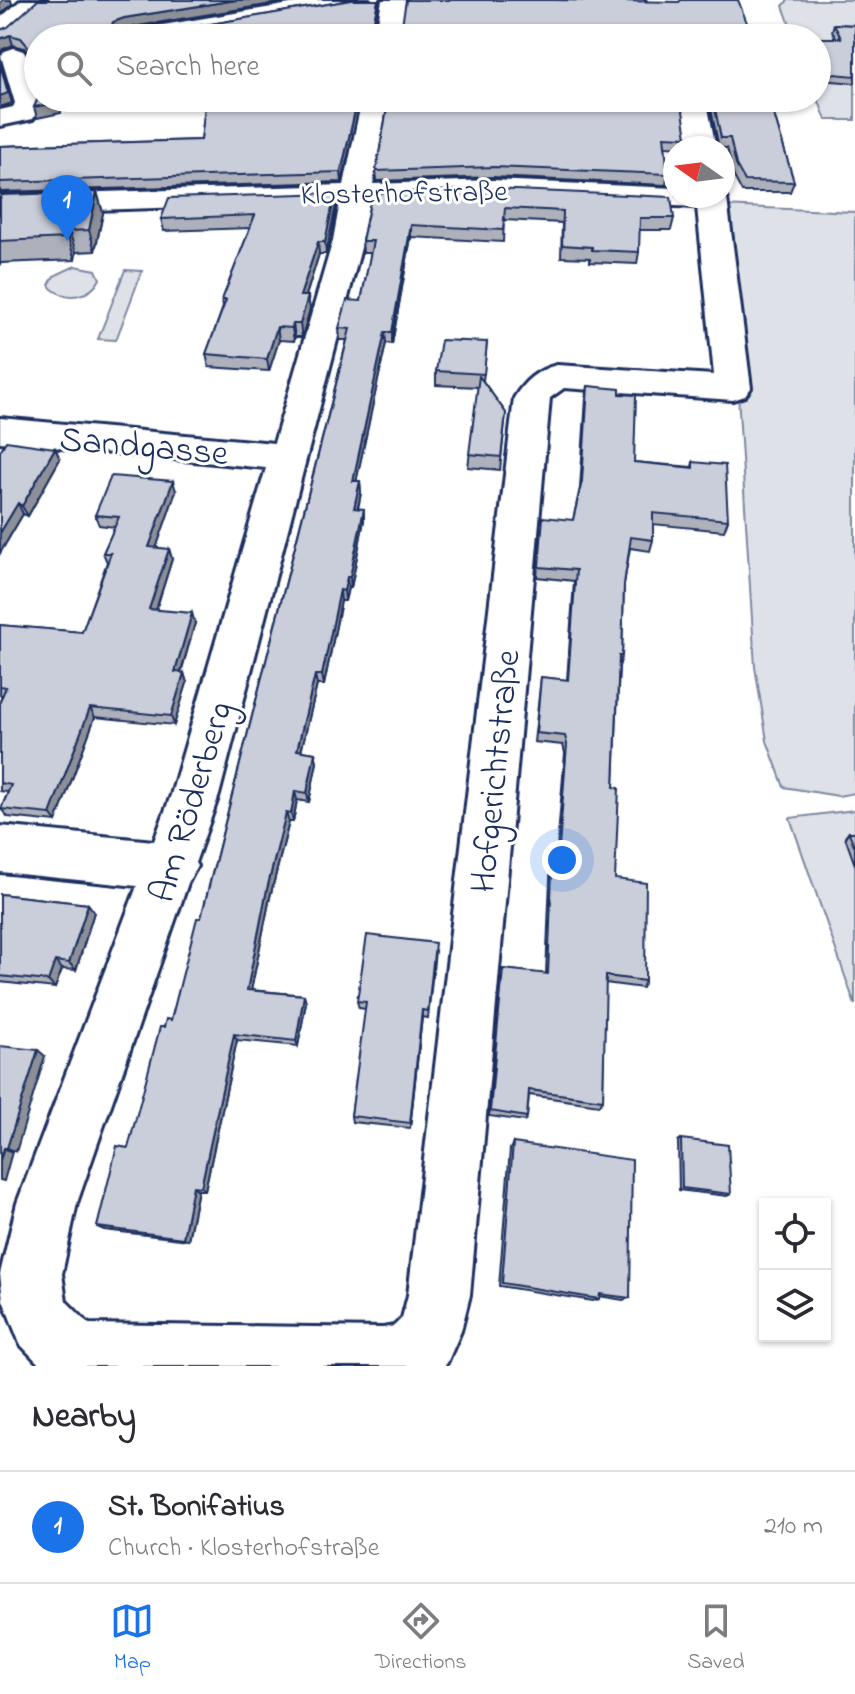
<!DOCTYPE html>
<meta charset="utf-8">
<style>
:root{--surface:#fff;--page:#f7f7f7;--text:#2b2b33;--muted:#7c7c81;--line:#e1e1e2;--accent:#1a73e8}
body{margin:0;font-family:"Indie Flower",sans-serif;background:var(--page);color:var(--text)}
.controls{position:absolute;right:24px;bottom:24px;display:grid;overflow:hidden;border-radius:0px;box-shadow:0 2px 6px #0004}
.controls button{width:72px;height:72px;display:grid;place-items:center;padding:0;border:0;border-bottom:2px solid var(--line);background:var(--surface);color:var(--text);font:40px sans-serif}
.compass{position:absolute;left:663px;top:136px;width:72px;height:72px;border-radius:50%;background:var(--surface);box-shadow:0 2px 6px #0004;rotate:284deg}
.you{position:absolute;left:562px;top:860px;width:28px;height:28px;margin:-20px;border:6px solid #fff;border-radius:50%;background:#1a73e8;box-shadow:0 0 0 12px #1a73e833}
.badge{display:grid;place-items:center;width:52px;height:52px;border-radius:50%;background:var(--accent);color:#fff;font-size:26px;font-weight:700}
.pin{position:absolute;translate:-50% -66px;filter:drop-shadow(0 2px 4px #0008)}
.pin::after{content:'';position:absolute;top:42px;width:28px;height:24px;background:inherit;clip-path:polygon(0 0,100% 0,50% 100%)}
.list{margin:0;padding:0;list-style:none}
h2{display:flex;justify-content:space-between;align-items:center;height:104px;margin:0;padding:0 32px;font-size:34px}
h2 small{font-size:26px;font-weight:400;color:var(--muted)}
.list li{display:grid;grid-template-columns:52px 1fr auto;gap:24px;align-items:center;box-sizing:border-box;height:112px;padding:0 32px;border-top:2px solid var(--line)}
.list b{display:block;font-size:30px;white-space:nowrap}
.list p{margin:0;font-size:26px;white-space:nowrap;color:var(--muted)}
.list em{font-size:26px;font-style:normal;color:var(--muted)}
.icon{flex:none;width:44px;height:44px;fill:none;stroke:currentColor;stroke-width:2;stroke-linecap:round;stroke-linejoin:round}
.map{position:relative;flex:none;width:855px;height:1366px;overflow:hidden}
.search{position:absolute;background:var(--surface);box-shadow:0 2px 6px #0004;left:24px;right:24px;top:24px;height:88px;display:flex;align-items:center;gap:20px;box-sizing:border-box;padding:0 28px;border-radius:44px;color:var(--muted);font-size:30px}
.sheet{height:216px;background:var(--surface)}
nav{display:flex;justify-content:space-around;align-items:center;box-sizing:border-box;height:112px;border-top:2px solid var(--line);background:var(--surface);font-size:22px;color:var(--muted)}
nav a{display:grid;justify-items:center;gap:4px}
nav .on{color:var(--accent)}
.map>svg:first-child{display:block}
.green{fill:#dee1e7;stroke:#7c88a2;stroke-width:2}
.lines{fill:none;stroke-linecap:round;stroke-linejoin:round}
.minor-casing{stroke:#1b2f5e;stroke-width:6}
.minor{fill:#fff;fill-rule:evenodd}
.wall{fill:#aeb1bb;stroke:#1b2f5e;stroke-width:2}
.shaded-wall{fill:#8d9099;stroke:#1b2f5e;stroke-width:2}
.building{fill:#caceda;stroke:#1b2f5e;stroke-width:2}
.labels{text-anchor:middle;stroke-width:6;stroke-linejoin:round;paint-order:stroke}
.far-street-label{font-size:30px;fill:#1b2f5e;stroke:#fff}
.street-label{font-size:36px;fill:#1b2f5e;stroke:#fff}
</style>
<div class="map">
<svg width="855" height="1366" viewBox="0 0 855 1366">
<rect width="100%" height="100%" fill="#fff"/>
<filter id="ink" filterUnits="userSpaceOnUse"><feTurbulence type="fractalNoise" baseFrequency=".0125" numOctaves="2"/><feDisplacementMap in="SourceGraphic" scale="16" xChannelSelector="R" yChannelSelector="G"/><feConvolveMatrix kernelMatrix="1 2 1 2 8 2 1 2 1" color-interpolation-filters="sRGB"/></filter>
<g filter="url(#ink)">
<path class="green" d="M788 0H855V120H826L817 96V38H795L783 6Z
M722 206 855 212V793L838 796 784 787 767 741 755 667 735 346Z
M75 266 96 270 100 279C91 297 68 301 52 289L49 285 54 276Z
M125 270 142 271 116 340 98 339Z
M855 810V1005L790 818Z"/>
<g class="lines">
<defs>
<path id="minor" d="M21 0H47L9 35 0 37V18Z
M314 0H369L365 5 357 7 171 38H115L118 33 127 31Z
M382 0H406L399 38H375Z
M544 0H644L646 3 642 8 634 10 556 7 548 5Z
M14 48 23 51 27 56 41 103 33 119 0 126V110L13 107 15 103 1 56 5 51Z
M362 98H388L373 184 493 180 675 188V196H723V192L727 199 751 388 745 396 733 400 564 388 550 398 470 1295 461 1331 447 1363 444 1366H41L20 1344 3 1300 0 1274 17 1203 137 886 0 872V826L154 841 171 795 266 468 0 442V418L274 443 333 240 340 202 0 213V195L344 185ZM493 198 697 207 714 375 557 365C537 370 525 380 514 398L408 1295 402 1318 394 1326 383 1328 89 1324 66 1301 62 1274 77 1203 188 883 197 866 195 863 219 795 363 240 370 202Z
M680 98H706L716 148H688Z"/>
</defs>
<use href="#minor" class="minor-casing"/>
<use href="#minor" class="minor"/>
</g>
<path class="wall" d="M351 0H380L374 30 401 31 555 0 753 38H38L30 55 24 48 13 45 3 49 0 54V30L126 28 123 29 170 31Z
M834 24 855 25V83L821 80 817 64V38H836L832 31Z
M206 98H361L342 182 0 192V146L201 140Z
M389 98 687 137 685 147 665 146 668 174 666 185 493 177 377 181 376 171Z
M716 98H769L794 182 790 192H742L733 175 727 148H719L711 109 713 99Z
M97 192 103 213 95 251 76 252 75 260 1 263 0 265V200Z
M372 193 674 218 671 230H639V252L637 264 590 262V258L561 257 562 223 504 220 503 242 411 237 392 344 386 343 356 481H360L361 493 358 509H364V520L351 588H348L345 601H341L324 685H317L301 751 315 753 317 762 309 802 297 800 293 822H289L270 897 251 990 304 995 306 1002 298 1046 237 1040 205 1190H198L188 1240 104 1230 97 1227 128 1148 164 1027 171 1020 201 918 347 340H340L339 328 361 301 371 253H363L362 241Z
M336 205 326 254H319L306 296 310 309 302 337H295L294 341 279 340 269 371 209 367 206 354 223 307 222 300 250 228 164 231 161 219Z
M487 342 483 381 506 413 500 470 468 467 478 387 436 385V371Z
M588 386 620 394 634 462 692 467 693 462 728 520 724 531 653 524V540L650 551 630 548 624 584 622 656 619 667 614 787 615 879 645 981 642 988 605 983 603 1100 599 1105 529 1095 527 1117 525 1121 489 1116 503 969 546 974 551 856 553 847 557 848 565 753 563 745 534 742 541 677 567 680 574 581 537 577 541 529 573 520 580 488 586 398Z
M55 448 60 459 28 516 23 514 0 553V451Z
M176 491 156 548 169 549 172 559 156 610 195 623 181 673H184L187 683 174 725 95 717 56 822 8 817 1 809 8 792 0 791V701L3 695H0V625L82 632 107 562 103 553 115 527 99 525 95 515Z
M849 832H855V865L845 837Z
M0 894 88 904 94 912 76 970 62 969 55 988 0 982Z
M435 951 428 1018 422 1017 410 1128 352 1122 351 1116 366 1009 359 1008 357 1001Z
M681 1139 731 1194 727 1196 679 1190 678 1141Z
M513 1143 630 1298 623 1300 599 1296V1299L593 1301 499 1286 510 1149Z"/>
<path class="shaded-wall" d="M3 0H11L12 4 0 15V3Z
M236 0H296L126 28 115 31 110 29 113 22 124 18Z
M378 0H380L373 38 372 30Z
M10 35 13 45 3 49 0 54V39Z
M0 63 12 103 0 107Z
M58 98H61V113L37 118 34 107Z
M358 98H361L342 182 341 172Z
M97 192 103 213 95 251 89 230Z
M335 193 336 205 326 254 325 242Z
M411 225V237L392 344V332Z
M69 231 76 252 75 260 68 238Z
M318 242 319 254 302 308 300 296Z
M308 296 310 309 302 337 300 324Z
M293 324 295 337 294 341 292 328Z
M277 327 279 340 269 371 267 359Z
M385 332 386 343 354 492 353 481Z
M55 448 60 459 28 516 22 506Z
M173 481 176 491 153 557 149 547Z
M360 481 361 493 355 520 354 508Z
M18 503 23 514 0 553V533Z
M364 509V520L351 588 350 577Z
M169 549 172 559 153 619 149 609Z
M347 577 348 588 345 601 344 591Z
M340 590 341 601 324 685 322 675Z
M192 613 195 623 178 682 175 672Z
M184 673 187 683 174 725 171 716Z
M315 675 317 685 299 760 297 750Z
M90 708 95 717 56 822 50 814Z
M315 753 317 762 309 802 307 793Z
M295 791 297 800 293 822 291 814Z
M286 813 289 822 270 897 250 996 247 990 267 889Z
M88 904 94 912 76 970 69 963Z
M55 961 62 969 55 988 48 981Z
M304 995 306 1002 298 1046 296 1041Z
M422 1010V1017L410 1128V1123Z
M234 1034 237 1040 205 1190 201 1187Z
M38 1050 45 1056 16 1152 7 1148Z
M4 1148 12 1152 4 1181 0 1180V1160Z
M193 1186 198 1190 188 1240 183 1238Z"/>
<path class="building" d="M38 0H236L124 18 113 22 110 29 170 31 351 0H378L372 30 401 31 406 0H555L679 2 681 0H738L753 38H702L699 31 642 30 644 38H38V83L27 45 21 38 10 35 0 39V30L8 27Z
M834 24 855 25V76L823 73 817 50V38H814H841Z
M0 64 8 93 0 96Z
M38 98H58V103L34 107Z
M206 98H358L341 172 0 182V146L201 140Z
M389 98H681L687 137 664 136 668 174 494 167 376 171Z
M722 98H769L794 182 745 181 736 165 730 138H721L713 99Z
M494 189 671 197 674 218H640L639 252 592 250V247L562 245 563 211 505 208 503 230 411 225 392 332H385L353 481H360L354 508 364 509 350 577H347L344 591 340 590 322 675H315L297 750 315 753 307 793 295 791 291 814 286 813 267 889 247 990 304 995 296 1041 234 1034 201 1187 193 1186 183 1238 97 1227 117 1146 128 1148 160 1027H164L166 1019 171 1020 197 918H201L350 329 339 328 347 300 361 301 373 241H362L372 193Z
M97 192 89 230 69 231 68 238 0 241V200L2 195Z
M335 193 325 242H318L300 296H308L300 324H293L292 328 277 327 267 359 206 354 226 300H222L255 215 161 219 169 198Z
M441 340 487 342 484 374 436 371Z
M479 376 506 413 501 457 469 454Z
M588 386 620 389V394L636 395 634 462 693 468V462L725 465 728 520 653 513V540L631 537 624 584 622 656H619L614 787 619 788 615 879 646 883 645 981 606 976 603 1100 529 1090 527 1117 490 1111 503 969 548 974 553 847 559 848 567 744 565 736 536 733 541 677 568 680 576 570 539 567 543 517 573 520 582 481Z
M6 441 55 448 22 506 18 503 0 533V451Z
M111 476 173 481 149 547 169 549 149 609 192 613 175 672 184 673 171 716 90 708 50 814 1 809 11 785 0 783V701L6 687 0 686V625L82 632 111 553H103L119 517 95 515Z
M849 832H855V848Z
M0 894 88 904 69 963 55 961 48 981 0 976Z
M367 935 435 943 428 1011 422 1010 410 1123 351 1116 366 1002 357 1001Z
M0 1046 38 1050 7 1148H4L0 1160Z
M681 1139 728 1145 731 1194 682 1188Z
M513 1143 632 1160 630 1298 600 1294 599 1299 502 1283Z"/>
</g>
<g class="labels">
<g class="far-street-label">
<text transform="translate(404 192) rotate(-1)" y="10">Klosterhofstraße</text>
</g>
<g class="street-label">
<text transform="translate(144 444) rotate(5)" y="13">Sandgasse</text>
<text transform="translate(493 771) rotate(-84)" y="13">Hofgerichtstraße</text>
<text transform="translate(189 801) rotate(-73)" y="13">Am Röderberg</text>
</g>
</g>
</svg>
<div class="controls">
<button><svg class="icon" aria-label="locate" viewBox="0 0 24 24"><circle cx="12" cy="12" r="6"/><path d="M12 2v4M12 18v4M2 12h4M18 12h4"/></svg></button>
<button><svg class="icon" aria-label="layers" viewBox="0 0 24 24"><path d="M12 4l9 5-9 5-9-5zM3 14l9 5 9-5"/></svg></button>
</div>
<svg class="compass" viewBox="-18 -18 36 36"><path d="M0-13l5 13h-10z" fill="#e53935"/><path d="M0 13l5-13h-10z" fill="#7c7c81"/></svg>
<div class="you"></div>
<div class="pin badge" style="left:67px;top:241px">1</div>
<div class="search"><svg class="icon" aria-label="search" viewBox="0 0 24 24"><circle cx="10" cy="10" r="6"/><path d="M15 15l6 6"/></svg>Search here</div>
</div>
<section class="sheet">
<h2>Nearby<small></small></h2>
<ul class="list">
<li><span class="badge">1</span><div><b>St. Bonifatius</b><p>Church · Klosterhofstraße</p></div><em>210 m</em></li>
</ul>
</section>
<nav>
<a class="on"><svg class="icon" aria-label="map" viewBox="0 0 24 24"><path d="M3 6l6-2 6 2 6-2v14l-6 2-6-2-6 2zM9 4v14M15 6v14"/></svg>Map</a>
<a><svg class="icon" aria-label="directions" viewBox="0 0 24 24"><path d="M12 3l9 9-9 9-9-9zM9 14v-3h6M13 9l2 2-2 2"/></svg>Directions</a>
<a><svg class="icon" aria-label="saved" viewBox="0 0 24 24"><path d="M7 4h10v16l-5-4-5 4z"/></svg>Saved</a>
</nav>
